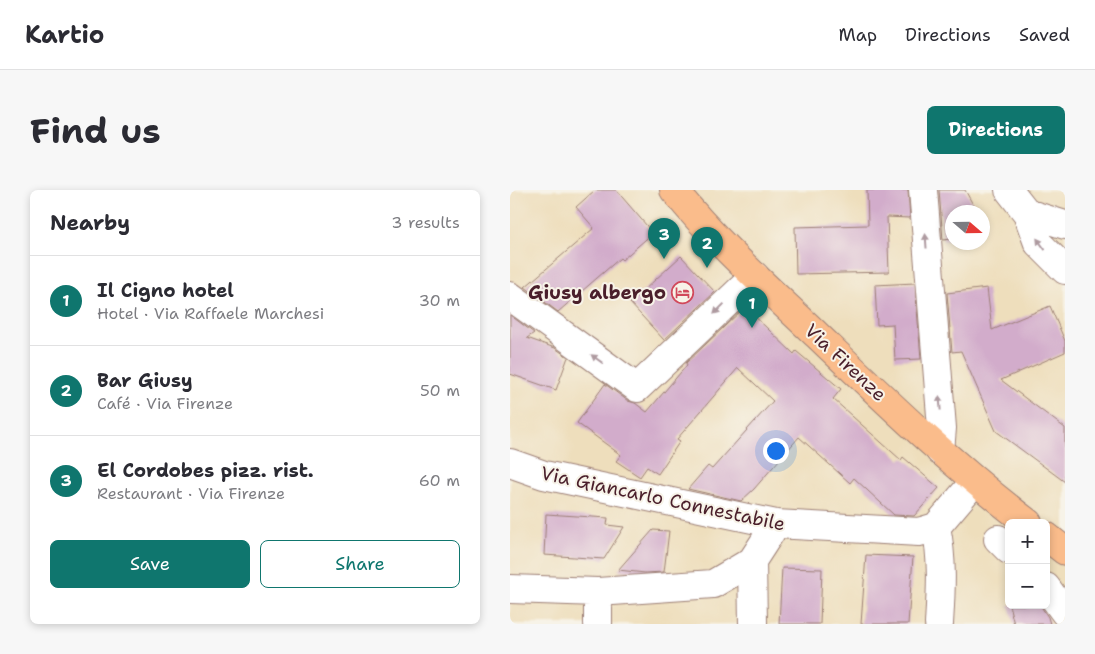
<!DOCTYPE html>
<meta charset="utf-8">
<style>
:root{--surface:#fff;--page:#f7f7f7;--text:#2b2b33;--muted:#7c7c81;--line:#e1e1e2;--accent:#0f766e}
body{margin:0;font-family:"Shantell Sans",sans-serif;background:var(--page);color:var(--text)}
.controls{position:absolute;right:15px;bottom:15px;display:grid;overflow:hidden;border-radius:8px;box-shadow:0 2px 8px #0003}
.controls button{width:45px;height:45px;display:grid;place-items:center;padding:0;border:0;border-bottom:1px solid var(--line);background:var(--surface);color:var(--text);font:25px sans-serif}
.compass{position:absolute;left:435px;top:15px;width:45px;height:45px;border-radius:50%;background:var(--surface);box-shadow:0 2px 8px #0003;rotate:110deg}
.you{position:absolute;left:265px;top:260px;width:18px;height:18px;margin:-12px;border:4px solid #fff;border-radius:50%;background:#1a73e8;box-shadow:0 0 0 8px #1a73e833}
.badge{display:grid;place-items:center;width:32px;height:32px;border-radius:50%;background:var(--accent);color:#fff;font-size:16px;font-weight:700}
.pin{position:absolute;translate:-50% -41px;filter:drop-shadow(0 1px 2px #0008)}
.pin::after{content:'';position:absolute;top:26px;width:18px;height:15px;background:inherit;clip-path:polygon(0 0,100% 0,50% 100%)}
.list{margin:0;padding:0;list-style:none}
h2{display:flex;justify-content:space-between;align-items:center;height:65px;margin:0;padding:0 20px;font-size:21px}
h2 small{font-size:16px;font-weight:400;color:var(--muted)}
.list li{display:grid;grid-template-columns:32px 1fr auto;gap:15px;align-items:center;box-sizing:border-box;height:90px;padding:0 20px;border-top:1px solid var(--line)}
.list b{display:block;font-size:19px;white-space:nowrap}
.list p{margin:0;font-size:16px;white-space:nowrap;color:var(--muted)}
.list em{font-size:16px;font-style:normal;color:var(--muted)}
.actions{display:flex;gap:10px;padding:15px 20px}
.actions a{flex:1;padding:11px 0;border:1px solid var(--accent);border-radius:8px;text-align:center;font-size:18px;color:var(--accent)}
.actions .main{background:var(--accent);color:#fff}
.map{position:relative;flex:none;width:555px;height:434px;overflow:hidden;border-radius:8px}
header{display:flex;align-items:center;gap:30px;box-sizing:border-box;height:70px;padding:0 25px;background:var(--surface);border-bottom:1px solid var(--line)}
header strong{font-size:24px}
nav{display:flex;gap:28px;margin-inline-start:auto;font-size:18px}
.intro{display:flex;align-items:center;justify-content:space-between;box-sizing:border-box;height:120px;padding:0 30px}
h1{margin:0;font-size:35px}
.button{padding:12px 22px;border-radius:8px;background:var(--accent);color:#fff;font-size:18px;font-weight:700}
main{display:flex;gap:30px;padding:0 30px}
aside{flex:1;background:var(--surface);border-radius:8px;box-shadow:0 2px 8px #0003}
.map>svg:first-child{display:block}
.building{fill:#d2accb}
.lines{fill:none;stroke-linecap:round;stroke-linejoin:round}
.minor-casing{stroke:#9c7e74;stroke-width:30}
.major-casing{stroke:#9c7e74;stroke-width:30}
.minor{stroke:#fff;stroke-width:28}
.major{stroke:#fabc8b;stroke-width:28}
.oneway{fill:#ae9aa0}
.labels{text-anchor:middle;stroke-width:4;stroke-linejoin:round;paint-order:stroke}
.poi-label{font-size:19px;font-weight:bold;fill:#4a1f2b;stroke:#f7f3e8;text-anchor:end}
.street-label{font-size:19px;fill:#4a1f2b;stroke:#f7f3e8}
</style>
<header>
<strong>Kartio</strong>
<nav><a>Map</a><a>Directions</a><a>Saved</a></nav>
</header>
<div class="intro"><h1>Find us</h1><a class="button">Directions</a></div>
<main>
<aside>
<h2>Nearby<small>3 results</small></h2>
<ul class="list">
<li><span class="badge">1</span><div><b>Il Cigno hotel</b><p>Hotel · Via Raffaele Marchesi</p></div><em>30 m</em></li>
<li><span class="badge">2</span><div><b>Bar Giusy</b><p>Café · Via Firenze</p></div><em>50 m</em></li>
<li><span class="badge">3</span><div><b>El Cordobes pizz. rist.</b><p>Restaurant · Via Firenze</p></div><em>60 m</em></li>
</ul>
<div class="actions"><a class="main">Save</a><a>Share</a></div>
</aside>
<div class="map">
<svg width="555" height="434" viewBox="0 0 555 434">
<rect width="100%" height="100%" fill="#f7f3e8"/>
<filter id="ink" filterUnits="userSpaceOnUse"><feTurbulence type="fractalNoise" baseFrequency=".02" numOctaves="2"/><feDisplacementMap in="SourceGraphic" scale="10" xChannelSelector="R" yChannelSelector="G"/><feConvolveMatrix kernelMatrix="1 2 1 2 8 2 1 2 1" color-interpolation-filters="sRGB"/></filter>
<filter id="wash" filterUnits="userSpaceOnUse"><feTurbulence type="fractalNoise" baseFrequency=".0096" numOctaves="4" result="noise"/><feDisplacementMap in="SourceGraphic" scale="20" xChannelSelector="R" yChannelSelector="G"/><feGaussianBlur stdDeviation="1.12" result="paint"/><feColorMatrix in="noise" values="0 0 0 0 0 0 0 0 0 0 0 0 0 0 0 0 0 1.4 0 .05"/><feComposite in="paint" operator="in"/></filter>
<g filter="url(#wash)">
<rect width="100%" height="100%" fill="#eedebc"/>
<g id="blocks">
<path class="building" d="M85 0H106L143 43 112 70 110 68 48 122 15 97 84 38 66 17Z
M357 0H398L400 28 377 27 379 82 286 84 285 37 358 35Z
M429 0H455L467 22H442V49L433 50Z
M171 66 205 102 154 150 120 113Z
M405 93 411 169 385 170 383 134 367 135 365 95Z
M477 98 482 140 540 116 555 151V162L491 190 555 238V292L486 241 451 161 442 162 437 103Z
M235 117 284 164 286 161 331 199 323 209 391 270 393 267 429 298 404 326 384 325 344 288 340 293 289 247 244 299 231 311 178 299 198 276 202 279 263 211 228 178 167 249 170 251 148 284 137 277 130 287 106 271 111 265 67 233 95 194 118 211 125 213 137 222 177 175 176 173Z
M0 125 24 143 17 148 45 158 58 167 46 200 0 184Z
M36 324 98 328 97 335 114 337 94 369 34 365Z
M143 340 159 341 154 382 135 383 108 380Z
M356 365 403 367 398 434H351Z
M272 378 312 379 310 434H269Z
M499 415H530L538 427 540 434H504Z"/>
</g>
</g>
<g filter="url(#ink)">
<use href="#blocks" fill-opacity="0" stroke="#9c7e74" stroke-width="1"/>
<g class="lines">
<defs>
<path id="minor" d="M413 0 432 238 430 261
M499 0 517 23 528 53 555 80
M517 23 555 35
M0 106 127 198 245 86
M0 273 34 285 266 334 409 342 426 337
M426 337C433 370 431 401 429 434
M426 337 465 291
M488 349 499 360
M242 371 243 434
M536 397 555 423
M0 399 88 402 203 394 242 371 266 334
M88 402V434"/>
<path id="major" d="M164 0C206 53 259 99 308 146 376 211 443 276 518 333
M536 346 555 361"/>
</defs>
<use href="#minor" class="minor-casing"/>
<use href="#major" class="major-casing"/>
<use href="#minor" class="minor"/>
<use href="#major" class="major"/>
</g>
<defs><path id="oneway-solid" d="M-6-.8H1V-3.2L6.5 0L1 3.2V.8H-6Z" transform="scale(1.25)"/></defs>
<g class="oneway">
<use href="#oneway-solid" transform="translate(416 51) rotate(-94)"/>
<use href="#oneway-solid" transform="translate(531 54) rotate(-126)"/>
<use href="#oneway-solid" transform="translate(209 119) rotate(136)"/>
<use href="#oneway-solid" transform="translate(87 169) rotate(-144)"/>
<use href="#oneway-solid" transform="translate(430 213) rotate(-95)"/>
</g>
</g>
<defs>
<symbol id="hotel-ring" viewBox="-11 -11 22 22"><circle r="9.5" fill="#f7f3e8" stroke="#d1495b" stroke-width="1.5"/><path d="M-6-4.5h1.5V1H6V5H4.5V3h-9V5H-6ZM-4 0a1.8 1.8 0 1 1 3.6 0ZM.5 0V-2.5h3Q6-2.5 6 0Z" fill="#d1495b"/></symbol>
</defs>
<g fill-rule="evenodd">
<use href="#hotel-ring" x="160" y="90" width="25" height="25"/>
</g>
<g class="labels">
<g class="poi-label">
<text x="156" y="109">Giusy albergo</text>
</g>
<g class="street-label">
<text transform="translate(336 172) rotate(43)" y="7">Via Firenze</text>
<text transform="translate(153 308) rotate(12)" y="7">Via Giancarlo Connestabile</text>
</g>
</g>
</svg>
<div class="controls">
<button>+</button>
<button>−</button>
</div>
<svg class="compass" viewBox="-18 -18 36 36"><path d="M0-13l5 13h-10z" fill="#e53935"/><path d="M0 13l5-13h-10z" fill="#7c7c81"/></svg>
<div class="you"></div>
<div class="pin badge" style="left:242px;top:138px">1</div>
<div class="pin badge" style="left:197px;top:78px">2</div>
<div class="pin badge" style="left:154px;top:69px">3</div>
</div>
</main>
